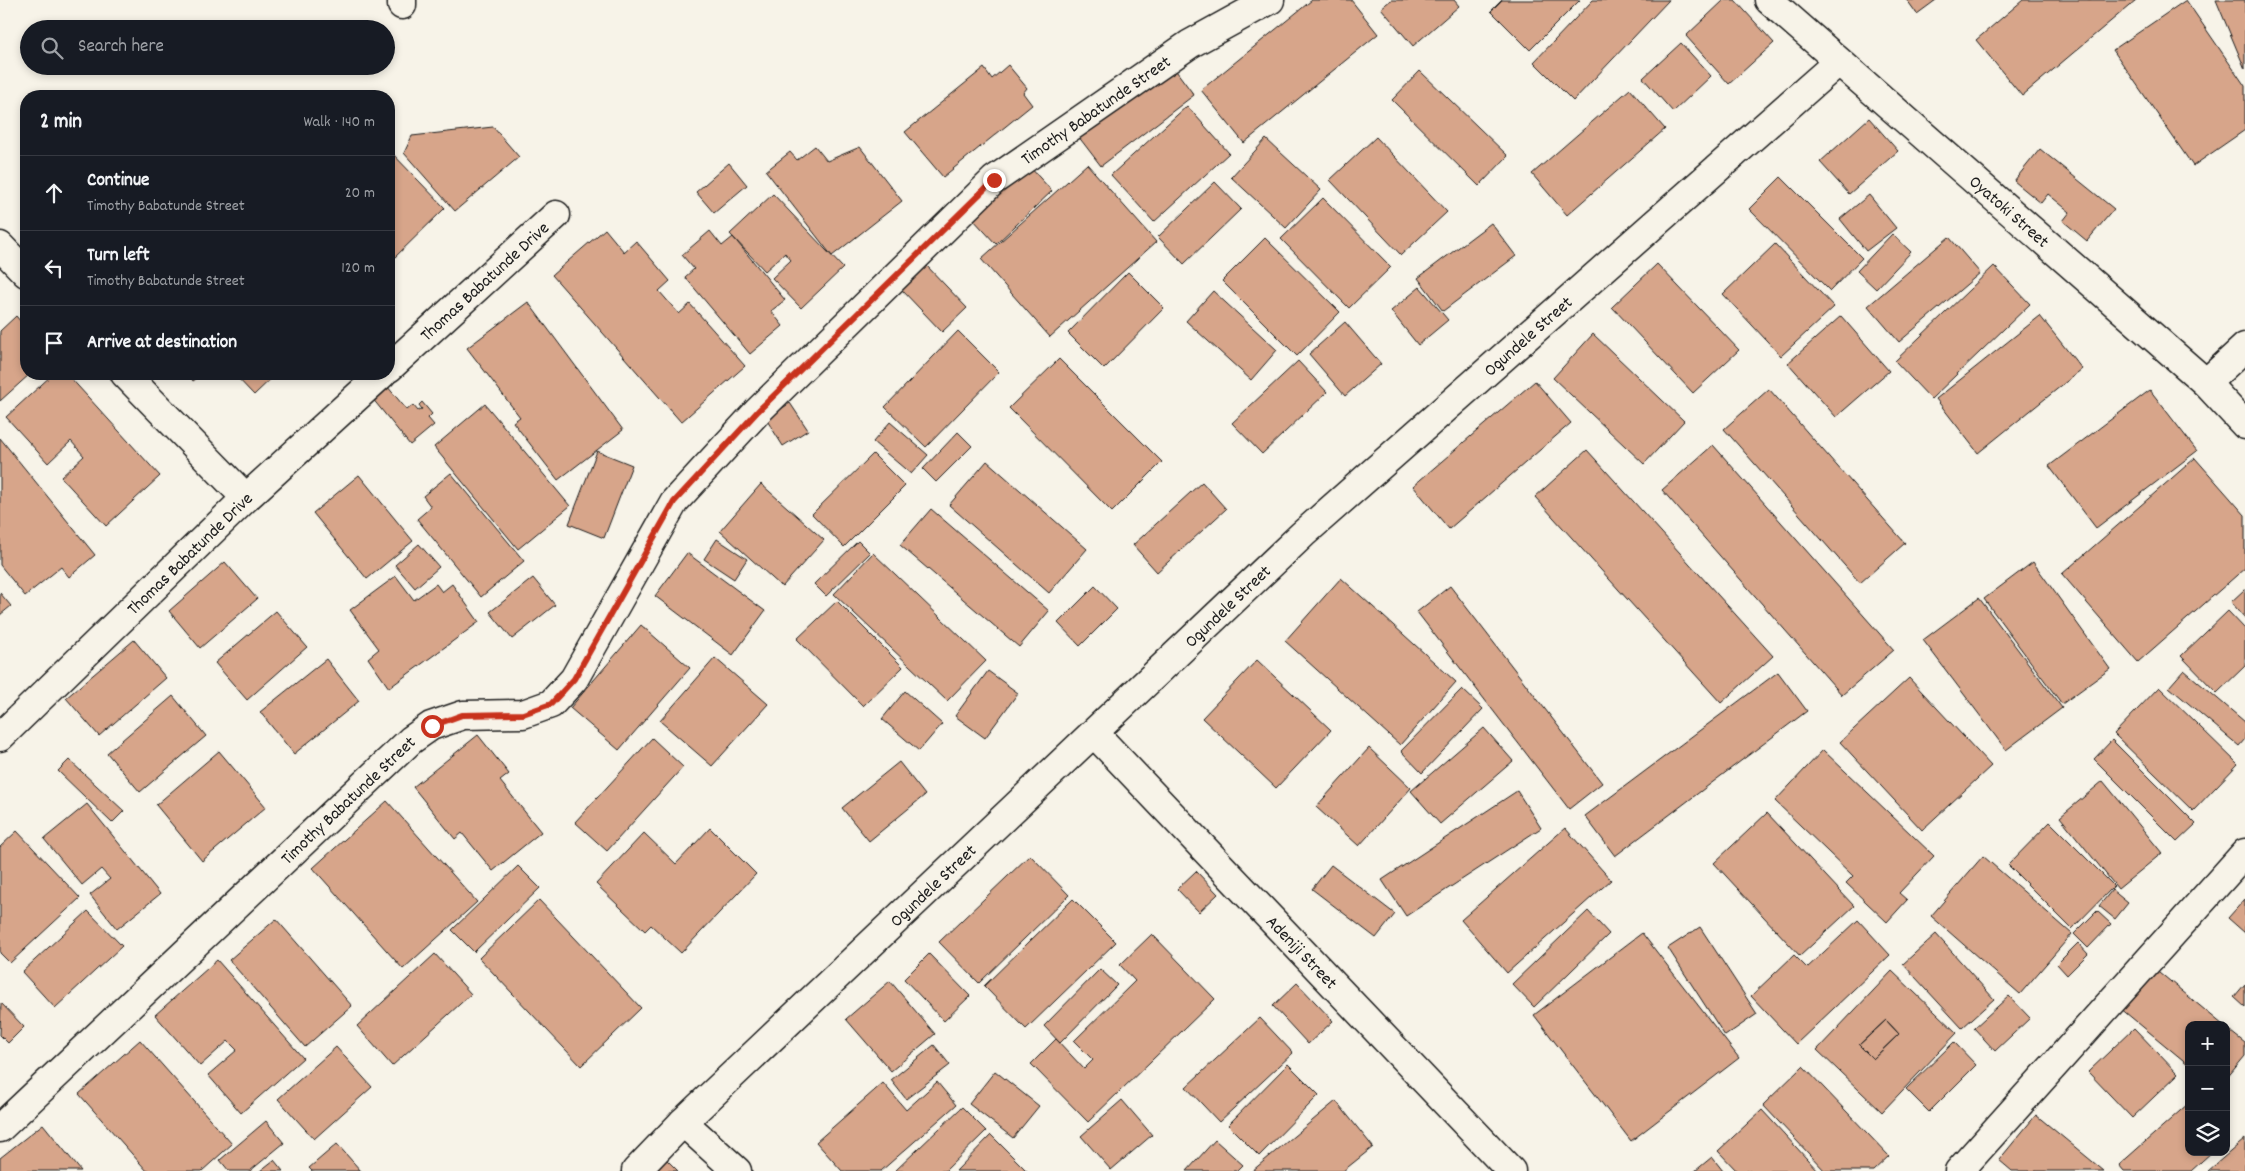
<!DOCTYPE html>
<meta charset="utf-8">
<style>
:root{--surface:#171b24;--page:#20242c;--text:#f1f3f6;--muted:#9ea1a6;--line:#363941}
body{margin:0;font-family:Dekko,sans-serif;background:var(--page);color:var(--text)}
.controls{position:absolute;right:15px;bottom:15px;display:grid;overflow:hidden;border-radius:10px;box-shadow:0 2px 8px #0003}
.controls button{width:45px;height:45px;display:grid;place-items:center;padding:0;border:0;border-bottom:1px solid var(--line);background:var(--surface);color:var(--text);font:25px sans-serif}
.stop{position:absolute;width:15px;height:15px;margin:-11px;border:4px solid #c8321e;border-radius:50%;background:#fff}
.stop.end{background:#c8321e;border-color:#fff;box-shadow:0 1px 5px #0008}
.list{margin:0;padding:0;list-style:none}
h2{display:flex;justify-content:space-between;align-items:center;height:65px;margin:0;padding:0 20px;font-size:21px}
h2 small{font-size:16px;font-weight:400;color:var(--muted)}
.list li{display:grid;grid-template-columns:32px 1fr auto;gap:15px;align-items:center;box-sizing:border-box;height:75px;padding:0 20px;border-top:1px solid var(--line)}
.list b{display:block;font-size:19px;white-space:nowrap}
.list p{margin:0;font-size:16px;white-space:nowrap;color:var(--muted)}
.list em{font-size:16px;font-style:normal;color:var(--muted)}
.icon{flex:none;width:28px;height:28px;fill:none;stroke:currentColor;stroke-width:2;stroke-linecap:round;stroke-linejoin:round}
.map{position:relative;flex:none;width:2245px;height:1171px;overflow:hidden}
.search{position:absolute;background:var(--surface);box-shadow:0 2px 8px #0003;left:20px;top:20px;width:375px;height:55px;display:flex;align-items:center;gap:12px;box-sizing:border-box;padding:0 18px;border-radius:28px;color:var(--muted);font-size:19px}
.panel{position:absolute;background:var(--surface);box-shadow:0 2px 8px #0003;left:20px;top:90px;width:375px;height:290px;border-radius:20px}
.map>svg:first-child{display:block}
.building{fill:#d7a58a;stroke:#1c1c1c;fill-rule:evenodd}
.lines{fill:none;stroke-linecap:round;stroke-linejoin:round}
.street-casing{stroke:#1c1c1c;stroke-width:31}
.street{stroke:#f7f3e8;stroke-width:28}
.route{stroke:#c8321e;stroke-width:6}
.labels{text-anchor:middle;stroke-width:4;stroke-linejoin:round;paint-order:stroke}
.street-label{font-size:18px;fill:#1c1c1c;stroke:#f7f3e8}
</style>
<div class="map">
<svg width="2245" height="1171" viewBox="0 0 2245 1171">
<rect width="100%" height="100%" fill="#f7f3e8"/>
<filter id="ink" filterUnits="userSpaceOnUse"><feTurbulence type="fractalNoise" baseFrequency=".02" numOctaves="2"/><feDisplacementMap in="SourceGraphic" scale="10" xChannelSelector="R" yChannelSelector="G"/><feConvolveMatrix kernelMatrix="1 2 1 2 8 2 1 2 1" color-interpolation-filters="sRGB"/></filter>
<g filter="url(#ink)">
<path class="building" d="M1312 0H1351L1378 34 1244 143 1201 90Z
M1391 0H1454L1459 6 1413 46 1381 8Z
M1502 0H1580L1530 50 1491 11Z
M1593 0H1669L1573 101 1534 62Z
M1724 0H1735L1774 43 1729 84 1686 36Z
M1907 0H1936L1917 14Z
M2023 0H2136L2022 96 1976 40Z
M2186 0 2245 86V130L2193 166 2113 50Z
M2216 0H2245V69Z
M1681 43 1711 76 1673 112 1643 78Z
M1171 64 1194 95 1101 166 1078 136Z
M1008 65 1027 88 1023 93 1032 105 943 177 905 132 984 68 992 79Z
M1420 71 1508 156 1479 186 1392 100Z
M1630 89 1665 129 1567 215 1532 174Z
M1187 106 1229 153 1154 222 1111 175Z
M1869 118 1898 151 1849 194 1820 162Z
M493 127 519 157 455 211 404 153 412 136Z
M1376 137 1447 212 1401 255 1330 180Z
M1266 139 1321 190 1286 228 1231 177Z
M815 146 827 161 860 147 902 201 832 256 766 171 790 152 797 160Z
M2040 149 2114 209 2087 241 2063 221 2070 212 2048 194 2041 203 2014 181Z
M389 150 445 208 389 263Z
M729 163 747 185 714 213 696 192Z
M1087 164 1156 242 1050 337 981 259Z
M1028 165 1052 191 996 244 972 218Z
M1781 177 1862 258 1830 291 1749 209Z
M1215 182 1241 209 1184 264 1158 237Z
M773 194 843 268 801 308 772 278 791 260 785 253 765 271 730 234Z
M1869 195 1896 228 1866 251 1840 219Z
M1323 198 1391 267 1349 308 1281 239Z
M1491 223 1516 256 1443 311 1418 278Z
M605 229 624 252 636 241 670 281 659 291 679 314 690 304 745 366 681 422 552 275Z
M710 231 722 246 733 237 785 300 771 311 783 326 750 354 685 277 694 269 682 255Z
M1892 234 1911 252 1876 289 1857 271Z
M1949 237 1980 273 1899 342 1868 306Z
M1265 238 1340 312 1297 356 1222 281Z
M1775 244 1834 307 1781 356 1723 294Z
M1657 264 1739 350 1693 393 1612 307Z
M926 265 967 308 942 332 901 289Z
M1994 266 2030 304 1931 399 1895 361Z
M1128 272 1164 308 1104 369 1068 333Z
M1420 287 1448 320 1418 345 1391 311Z
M1213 291 1277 350 1251 380 1186 321Z
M528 302 623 430 558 480 513 422 520 417 467 348Z
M16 316 26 328V374H30L0 401V331Z
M1841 316 1889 371 1836 417 1788 363Z
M2040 316 2082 369 1978 453 1936 399Z
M1345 322 1381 364 1345 396 1309 354Z
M958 331 999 372 926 447 885 407Z
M1593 334 1684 421 1644 464 1553 378Z
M1059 359 1162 462 1112 512 1009 408Z
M1298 361 1327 392 1262 454 1232 423Z
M53 374H67L160 476 106 526 61 477 84 456 71 441 48 463 6 417Z
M188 374H203L193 381Z
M234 374H276L254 395Z
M1535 381 1571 423 1449 529 1413 486Z
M387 386 407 410 413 405 418 411 422 409 419 405 422 402 432 414 428 418 434 425 410 445 372 398Z
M1769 389 1905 543 1860 583 1724 429Z
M2150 390 2197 451 2096 528 2049 466Z
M790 403 808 430 783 446 766 419Z
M485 404 570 506 518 549 434 447Z
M890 422 928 455 911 474 873 442Z
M958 432 972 446 936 482 923 469Z
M0 438 95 555 69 577 61 567 25 596 0 565Z
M1713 445 1894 650 1842 695 1662 490Z
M1587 450 1773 656 1721 703 1535 497Z
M597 451 632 465 604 538 569 524Z
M873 454 905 486 844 547 812 514Z
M2195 458 2245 515V568L2138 662 2062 574Z
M987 461 1087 549 1049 593 949 505Z
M451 473 524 561 481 597 417 519 431 507 423 496Z
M359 475 413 541 367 579 313 513Z
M1202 482 1226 509 1157 572 1133 545Z
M761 484 824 540 782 587 720 531Z
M931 509 1049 611 1019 647 900 545Z
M717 539 747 559 734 579 704 559Z
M858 541 870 553 826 596 814 584Z
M419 544 439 567 415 588 395 565Z
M687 553 765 611 733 655 655 596Z
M873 553 986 661 947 701 834 594Z
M225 562 257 599 200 648 169 611Z
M2033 562 2110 669 2062 704 1984 599Z
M396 576 414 600 436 584 442 592 452 584 479 622 389 688 368 658 379 649 350 610Z
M533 578 555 605 512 639 490 612Z
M1341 578 1456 682 1400 745 1285 641Z
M1095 586 1117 609 1080 646 1058 623Z
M1450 586 1602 783 1569 809 1417 612Z
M2245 589V618L2231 602Z
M0 593 11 606 0 615Z
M1979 598 2062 708 2006 750 1923 640Z
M837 601 903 667 863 706 797 639Z
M276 611 307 647 247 700 215 663Z
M2228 611 2245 629V666L2217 693 2181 656Z
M641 625 690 668 619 750 570 708Z
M134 640 166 678 99 736 66 698Z
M715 658 768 704 712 766 660 721Z
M326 659 359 701 294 754 260 712Z
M1257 660 1331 730 1276 788 1202 718Z
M2184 670 2245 722V739L2239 746 2169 687Z
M988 671 1018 693 985 738 955 716Z
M1778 672 1807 711 1615 856 1585 816Z
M1909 678 1991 766 1922 830 1840 742Z
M2159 687 2238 764 2193 811 2114 734Z
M1462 689 1483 709 1422 773 1401 751Z
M905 691 942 724 919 751 882 719Z
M173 696 206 736 140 792 107 753Z
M1484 728 1513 761 1440 824 1411 791Z
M478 735 509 774 500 781 541 832 493 871 462 833 455 839 413 787Z
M652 738 683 767 607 851 575 822Z
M2112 740 2196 824 2177 842 2094 759Z
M1369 748 1411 788 1359 846 1316 807Z
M1823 750 1934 856 1899 893 1907 900 1887 922 1846 883 1853 876 1775 801Z
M219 751 266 807 202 861 156 805Z
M69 760 124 811 112 823 58 771Z
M899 762 925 795 869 841 842 808Z
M2103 781 2162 853 2118 889 2060 817Z
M1517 791 1541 828 1406 916 1382 880Z
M387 801 477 902 403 969 313 868Z
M87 804 160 894 117 929 90 895 110 879 101 869 82 885 44 839Z
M1767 813 1854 906 1800 956 1714 863Z
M2050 822 2114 886 2072 929 2008 865Z
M710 828 756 874 681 953 651 925 645 931 596 884 644 833 676 864Z
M1565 828 1611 880 1507 973 1461 920Z
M17 831 80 898 10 963 0 953V847Z
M1030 855 1069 895 979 983 939 942Z
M1983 856 2072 934 2020 994 1931 916Z
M1331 865 1395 914 1376 938 1312 889Z
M518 866 540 888 474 952 452 930Z
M1196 871 1218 894 1199 912 1177 889Z
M2112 890 2128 903 2115 919 2099 906Z
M1073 899 1116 942 1026 1029 984 986Z
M2245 899V933L2228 918Z
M539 900 641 1008 581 1066 479 958Z
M88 911 122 946 55 1008 22 972Z
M1588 911 1609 934 1534 1007 1512 984Z
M2097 911 2111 924 2088 948 2074 934Z
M276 919 352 1006 305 1047 229 960Z
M1858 920 1890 955 1796 1044 1751 996 1794 955 1807 968Z
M1700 927 1757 1014 1725 1036 1668 948Z
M1642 933 1739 1058 1631 1141 1534 1015Z
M1152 934 1215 999 1088 1122 1031 1064 1056 1039 1084 1069 1093 1060 1074 1041 1135 981 1120 965Z
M1936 934 1994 999 1962 1028 1903 964Z
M2078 943 2088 954 2067 975 2057 964Z
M435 954 471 994 392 1066 357 1026Z
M929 954 970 996 944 1021 904 979Z
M217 960 303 1058 241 1113 208 1075 237 1050 228 1041 200 1066 155 1015Z
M2153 967 2223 1025H2189V1065L2120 1008Z
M1100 969 1117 985 1060 1043 1044 1026Z
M1892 971 1957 1033 1882 1112 1817 1050ZM1886 1020 1899 1034 1873 1059 1859 1045Z
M890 981 935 1034 891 1071 846 1019Z
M1297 983 1333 1021 1308 1044 1273 1006Z
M2245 984V1007L2234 997Z
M2009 996 2030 1018 1995 1051 1974 1028Z
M1 1003 24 1027 8 1043 0 1035Z
M1260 1018 1293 1053 1219 1122 1186 1087Z
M1886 1020 1899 1034 1873 1059 1859 1045Z
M2134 1028 2178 1074 2132 1118 2088 1072Z
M2226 1028 2245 1043V1056L2226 1079Z
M140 1040 232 1144 202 1171H147L79 1094Z
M1954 1042 1976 1065 1929 1112 1906 1089Z
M934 1045 950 1065 906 1099 891 1080Z
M336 1047 372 1087 314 1139 278 1099Z
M1288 1064 1319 1095 1259 1156 1228 1125Z
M1803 1066 1889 1156 1873 1171H1825L1763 1105Z
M995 1071 1039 1106 1013 1138 969 1104Z
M937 1082 956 1105 881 1171H842L816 1142 883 1083 906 1110Z
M1122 1100 1152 1135 1111 1170 1081 1136Z
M1336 1101 1373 1147 1343 1171H1252Z
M2189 1103V1152H2212L2191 1171H2124L2119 1165Z
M962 1107 986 1131 945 1171H895Z
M1762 1110 1818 1171H1737L1718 1151Z
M2036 1115 2104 1171H2012L1999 1160Z
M266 1121 284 1143 250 1171H229L220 1160Z
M43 1124 81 1171H0V1158Z
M991 1135 1027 1171H956Z
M2245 1139V1171H2208Z
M1215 1140 1243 1165 1237 1171H1187Z
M337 1144 361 1171H312L309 1168Z
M664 1157 678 1171H649Z
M1712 1157 1723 1171H1695Z
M274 1160 283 1171H260Z"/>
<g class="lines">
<defs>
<g id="street">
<path id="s1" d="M1769 0 2206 383 2245 425"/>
<path d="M402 5V0"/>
<path d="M0 246 26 273"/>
<path id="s2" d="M389 368 556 215"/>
<path d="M125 374 246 498"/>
<path d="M2206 383 2245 347"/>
<path id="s3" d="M1094 733 1511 1171"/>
<path id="s4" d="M0 737 246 498 382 374"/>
<path d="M683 1122 737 1171"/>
<path id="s5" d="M0 1128 411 740 431 726 463 715 523 714 551 704 574 679 674 502 758 411 994 180 1190 44 1270 0"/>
<path id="s6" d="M636 1171 683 1122 1303 534 1838 62"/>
<path d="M1959 1171 2245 853"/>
</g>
</defs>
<use href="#street" class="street-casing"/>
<use href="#street" class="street"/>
</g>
</g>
<g class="lines" filter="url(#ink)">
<path class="route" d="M432 726 462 715 523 714 551 704 574 679 674 502 758 411 994 180"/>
</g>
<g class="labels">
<g class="street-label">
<text dy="6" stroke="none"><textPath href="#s5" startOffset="1528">Timothy Babatunde Street</textPath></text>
<text dy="6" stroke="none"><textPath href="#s1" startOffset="320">Oyatoki Street</textPath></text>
<text dy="6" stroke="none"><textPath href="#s2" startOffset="129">Thomas Babatunde Drive</textPath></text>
<text dy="6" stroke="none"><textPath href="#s6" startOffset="1222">Ogundele Street</textPath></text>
<text dy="6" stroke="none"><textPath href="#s4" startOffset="264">Thomas Babatunde Drive</textPath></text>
<text dy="6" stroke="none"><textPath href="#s6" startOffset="818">Ogundele Street</textPath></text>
<text dy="6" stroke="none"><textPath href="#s5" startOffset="478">Timothy Babatunde Street</textPath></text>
<text dy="6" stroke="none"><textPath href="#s6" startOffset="412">Ogundele Street</textPath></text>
<text dy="6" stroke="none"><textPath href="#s3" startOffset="302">Adeniji Street</textPath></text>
</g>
</g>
</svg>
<div class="controls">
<button>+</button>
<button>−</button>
<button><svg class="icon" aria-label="layers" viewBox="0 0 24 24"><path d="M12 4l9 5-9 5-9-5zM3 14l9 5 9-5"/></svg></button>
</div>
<div class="stop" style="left:432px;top:726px"></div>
<div class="stop end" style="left:994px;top:180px"></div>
<div class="search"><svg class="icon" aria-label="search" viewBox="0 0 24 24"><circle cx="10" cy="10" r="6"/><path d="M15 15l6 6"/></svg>Search here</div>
<section class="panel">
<h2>2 min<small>Walk · 140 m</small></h2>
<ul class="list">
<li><svg class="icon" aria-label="ahead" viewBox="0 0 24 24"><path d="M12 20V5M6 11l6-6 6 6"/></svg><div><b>Continue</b><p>Timothy Babatunde Street</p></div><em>20 m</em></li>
<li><svg class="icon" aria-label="left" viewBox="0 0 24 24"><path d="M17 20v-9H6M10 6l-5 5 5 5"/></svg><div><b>Turn left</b><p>Timothy Babatunde Street</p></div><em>120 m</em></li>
<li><svg class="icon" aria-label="arrive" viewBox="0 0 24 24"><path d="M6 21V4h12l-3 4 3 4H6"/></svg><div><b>Arrive at destination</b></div></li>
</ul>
</section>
</div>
